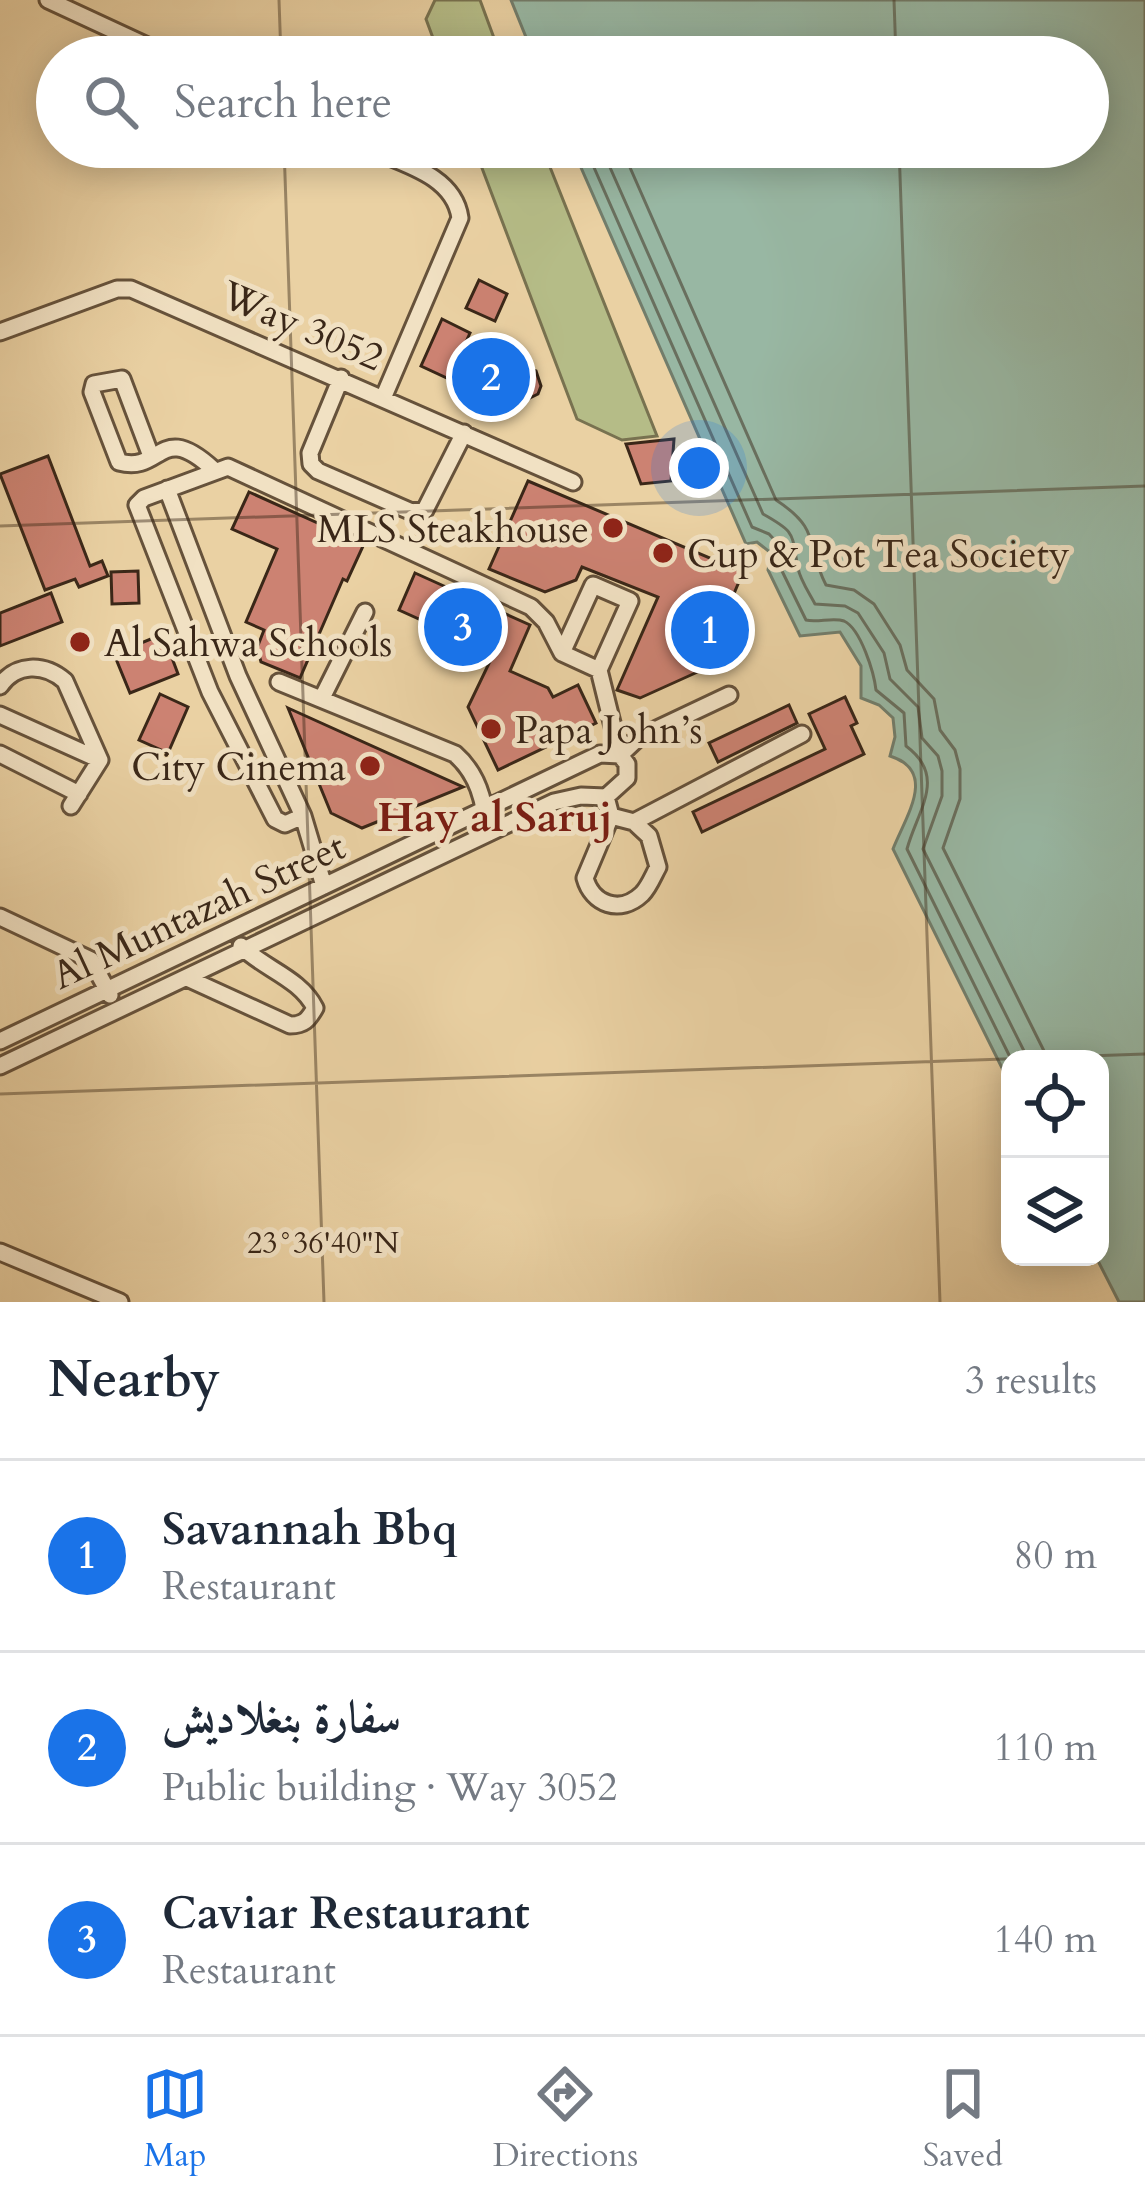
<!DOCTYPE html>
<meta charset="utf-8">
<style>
:root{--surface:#fff;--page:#f2f2f3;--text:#1f2937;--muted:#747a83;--line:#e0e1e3;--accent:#1a73e8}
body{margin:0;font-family:Cardo,Amiri,serif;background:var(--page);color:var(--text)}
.controls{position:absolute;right:36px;bottom:36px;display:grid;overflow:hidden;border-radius:24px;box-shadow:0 6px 30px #0003}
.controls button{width:108px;height:108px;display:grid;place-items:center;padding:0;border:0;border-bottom:3px solid var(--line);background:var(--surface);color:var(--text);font:60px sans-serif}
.you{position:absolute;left:699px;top:468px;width:42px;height:42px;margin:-30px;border:9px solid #fff;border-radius:50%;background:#1a73e8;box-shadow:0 0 0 18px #1a73e833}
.badge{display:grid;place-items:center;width:78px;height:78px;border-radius:50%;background:var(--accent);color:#fff;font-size:39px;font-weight:700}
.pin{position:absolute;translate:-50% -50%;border:6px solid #fff;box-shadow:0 3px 12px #0006}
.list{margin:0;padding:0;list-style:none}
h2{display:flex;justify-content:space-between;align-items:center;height:156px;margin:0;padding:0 48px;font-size:51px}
h2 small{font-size:39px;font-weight:400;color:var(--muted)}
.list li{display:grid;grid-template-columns:78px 1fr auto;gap:36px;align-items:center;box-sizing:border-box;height:192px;padding:0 48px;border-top:3px solid var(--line)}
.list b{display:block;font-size:45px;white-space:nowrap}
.list p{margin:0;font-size:39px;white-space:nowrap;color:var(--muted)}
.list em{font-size:39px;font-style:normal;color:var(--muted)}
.icon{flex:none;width:66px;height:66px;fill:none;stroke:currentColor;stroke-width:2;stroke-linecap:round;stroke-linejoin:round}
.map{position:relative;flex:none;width:1145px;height:1302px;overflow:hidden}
.search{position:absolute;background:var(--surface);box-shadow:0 6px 30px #0003;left:36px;right:36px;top:36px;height:132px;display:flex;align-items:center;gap:30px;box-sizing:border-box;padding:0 42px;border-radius:66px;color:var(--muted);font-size:45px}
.sheet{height:732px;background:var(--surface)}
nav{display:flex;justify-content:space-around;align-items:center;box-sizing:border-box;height:168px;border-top:3px solid var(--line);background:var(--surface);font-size:33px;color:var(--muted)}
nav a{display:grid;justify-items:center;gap:6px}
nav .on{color:var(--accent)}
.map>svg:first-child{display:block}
.green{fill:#b5bc87;stroke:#787250;stroke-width:3}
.water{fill:#98b7a3;stroke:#727d6b;stroke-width:3}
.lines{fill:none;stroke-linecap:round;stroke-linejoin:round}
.shore{stroke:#696f5e;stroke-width:3}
.building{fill:#cc8272;stroke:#3a2718;stroke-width:3}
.minor-casing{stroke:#66523b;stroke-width:21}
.minor{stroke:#f1e1c3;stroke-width:15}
.ticks{fill:none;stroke:#3a2718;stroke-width:3;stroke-opacity:0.45}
.poi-dot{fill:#8f2418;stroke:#f1e1c3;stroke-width:4.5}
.labels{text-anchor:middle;stroke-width:10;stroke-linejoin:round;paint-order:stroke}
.street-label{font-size:39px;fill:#3a2718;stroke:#f1e1c3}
.poi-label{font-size:39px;fill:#3a2718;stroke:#f1e1c3;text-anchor:start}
.neighbourhood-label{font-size:42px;font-weight:bold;fill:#7a1f14;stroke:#f1e1c3}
.ticks-label{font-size:30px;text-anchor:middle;fill:#3a2718;stroke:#f1e1c3;stroke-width:10;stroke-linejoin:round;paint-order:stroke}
</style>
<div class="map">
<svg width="1145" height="1302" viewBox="0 0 1145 1302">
<rect width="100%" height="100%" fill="#ead1a3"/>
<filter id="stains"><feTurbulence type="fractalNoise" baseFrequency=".00167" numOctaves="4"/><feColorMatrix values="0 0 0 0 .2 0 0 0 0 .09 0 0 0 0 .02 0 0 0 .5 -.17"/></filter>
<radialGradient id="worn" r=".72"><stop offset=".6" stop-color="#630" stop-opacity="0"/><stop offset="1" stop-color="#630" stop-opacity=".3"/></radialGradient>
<path class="green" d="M435 0H480L501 57H440L426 19Z
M474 147H542L657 436 622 440 577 419Z"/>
<path class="water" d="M511 0H1145V1302H1119L1096 1257H1100V1059H1010V1084L893 849C906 816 938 771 890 756L895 737 893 718 879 705 861 698V666L840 632 800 636 768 570 771 553 757 542 746 544 572 147H1088V57H534Z"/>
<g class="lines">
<path class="shore" d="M585 147 752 527 769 534 781 547 782 571 806 620C817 623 833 617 844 621 861 629 874 673 876 690L904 713 906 746C948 777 917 811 907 849L1011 1059
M601 147 763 514C797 533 791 533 798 568 800 580 810 594 815 604L845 606 858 613 884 653 890 679 918 707 922 738 938 756 942 771V796L923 849 1028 1059
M621 147 776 500C822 530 805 544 826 585L854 590 874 604 900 645 907 670 934 699 940 730 955 750 960 769V799L943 848 1048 1059"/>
</g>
<path class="building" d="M479 280 507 294 495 321 466 308Z
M442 319 470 333 449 379 421 366Z
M506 359 536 371 541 386 538 394 509 408 489 399Z
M674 439 671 481 641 484 626 444Z
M48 456 90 566 102 561 108 576 79 587 75 579 45 590 0 474Z
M528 481 743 572 702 670 640 698 617 690 658 597 582 567 576 580 545 592 489 569Z
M249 492 364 544 347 581 343 579 300 678 261 662 257 648 264 630 246 622 277 549 232 529Z
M138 571 139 603 112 604 111 572Z
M415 573 530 625 510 671 548 688 553 697 578 685 596 723 498 770 468 707 494 653 399 610Z
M51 593 62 622 0 646V613Z
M163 634 178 674 130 693 114 654Z
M160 694 188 707 168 753 139 740Z
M845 697 857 723 851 726 864 754 702 832 693 812 825 749 809 714Z
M789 705 797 723 718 762 709 743Z
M288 708 463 787 362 828 331 813Z"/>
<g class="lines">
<defs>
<path id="minor" d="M48 0 171 57
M365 147C400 163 454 174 460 218L384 396
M0 332 117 289H131L573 482
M341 378 310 453 311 464 318 471 412 512 425 510 464 433
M151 456 122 379 94 384 92 392 119 462C163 474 159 419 214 470
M167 489 238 676 303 816 324 886
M599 670 562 653 593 585 630 601 599 670 620 755 638 738 729 695
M279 682 455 754C479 775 486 804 486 834
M0 686C16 663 44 663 65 681L100 760 71 806
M322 698 365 612
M0 715 100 760
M0 754 79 794
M606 797 611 816 634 822 802 734
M303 816 285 824 275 819 210 692 137 505 144 498 228 467 531 607 546 622 562 653
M611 816 585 878C592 904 620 915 642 894 649 887 653 876 658 867L649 836 634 822
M0 917 91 960 110 995
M187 978 290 1025C304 1025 308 1020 315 1008 300 978 264 969 241 946
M0 1041 600 754 620 755 627 764V778L606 797 581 796 554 802 0 1066
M0 1252 120 1302"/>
</defs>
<use href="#minor" class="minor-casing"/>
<use href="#minor" class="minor"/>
</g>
<path class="ticks" d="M279 0 281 57M894 0 896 57M284 147 324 1302M899 147 940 1302M0 526 1145 486M0 1094 1145 1054"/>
<g class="poi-dot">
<circle cx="613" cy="528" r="12"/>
<circle cx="663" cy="553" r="12"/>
<circle cx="80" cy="642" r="12"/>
<circle cx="491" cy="729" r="12"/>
<circle cx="370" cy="766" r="12"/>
</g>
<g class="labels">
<g class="street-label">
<text transform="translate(303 325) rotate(23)" y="14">Way 3052</text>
<text transform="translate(198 910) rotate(-25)" y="14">Al Muntazah Street</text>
</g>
<g class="poi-label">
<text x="589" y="542" text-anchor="end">MLS Steakhouse</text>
<text x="687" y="567">Cup &amp; Pot Tea Society</text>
<text x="104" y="656">Al Sahwa Schools</text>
<text x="515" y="743">Papa John’s</text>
<text x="346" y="780" text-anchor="end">City Cinema</text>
</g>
<g class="neighbourhood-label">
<text x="495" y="831">Hay al Saruj</text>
</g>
</g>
<g class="ticks-label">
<text x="323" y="1253">23°36'40"N</text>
</g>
<rect width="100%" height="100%" filter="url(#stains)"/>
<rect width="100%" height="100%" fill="url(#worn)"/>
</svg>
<div class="controls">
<button><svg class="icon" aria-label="locate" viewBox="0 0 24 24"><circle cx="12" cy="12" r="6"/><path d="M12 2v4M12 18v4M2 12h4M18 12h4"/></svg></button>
<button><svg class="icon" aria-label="layers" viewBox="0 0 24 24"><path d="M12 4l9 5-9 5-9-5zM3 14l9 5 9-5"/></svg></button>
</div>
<div class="you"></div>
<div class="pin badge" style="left:710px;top:630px">1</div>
<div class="pin badge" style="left:491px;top:377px">2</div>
<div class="pin badge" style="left:463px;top:627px">3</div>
<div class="search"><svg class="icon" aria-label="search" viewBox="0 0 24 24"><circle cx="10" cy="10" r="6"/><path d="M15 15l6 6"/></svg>Search here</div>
</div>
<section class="sheet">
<h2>Nearby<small>3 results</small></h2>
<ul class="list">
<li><span class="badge">1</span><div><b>Savannah Bbq</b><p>Restaurant</p></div><em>80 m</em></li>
<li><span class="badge">2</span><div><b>سفارة بنغلاديش</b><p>Public building · Way 3052</p></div><em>110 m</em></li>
<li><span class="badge">3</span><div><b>Caviar Restaurant</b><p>Restaurant</p></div><em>140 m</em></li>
</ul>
</section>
<nav>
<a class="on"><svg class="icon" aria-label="map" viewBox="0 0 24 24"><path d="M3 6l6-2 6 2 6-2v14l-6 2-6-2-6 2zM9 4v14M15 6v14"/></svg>Map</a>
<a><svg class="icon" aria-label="directions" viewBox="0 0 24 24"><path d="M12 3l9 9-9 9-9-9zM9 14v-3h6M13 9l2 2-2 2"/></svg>Directions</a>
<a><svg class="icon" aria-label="saved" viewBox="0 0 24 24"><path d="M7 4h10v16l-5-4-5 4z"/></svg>Saved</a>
</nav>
